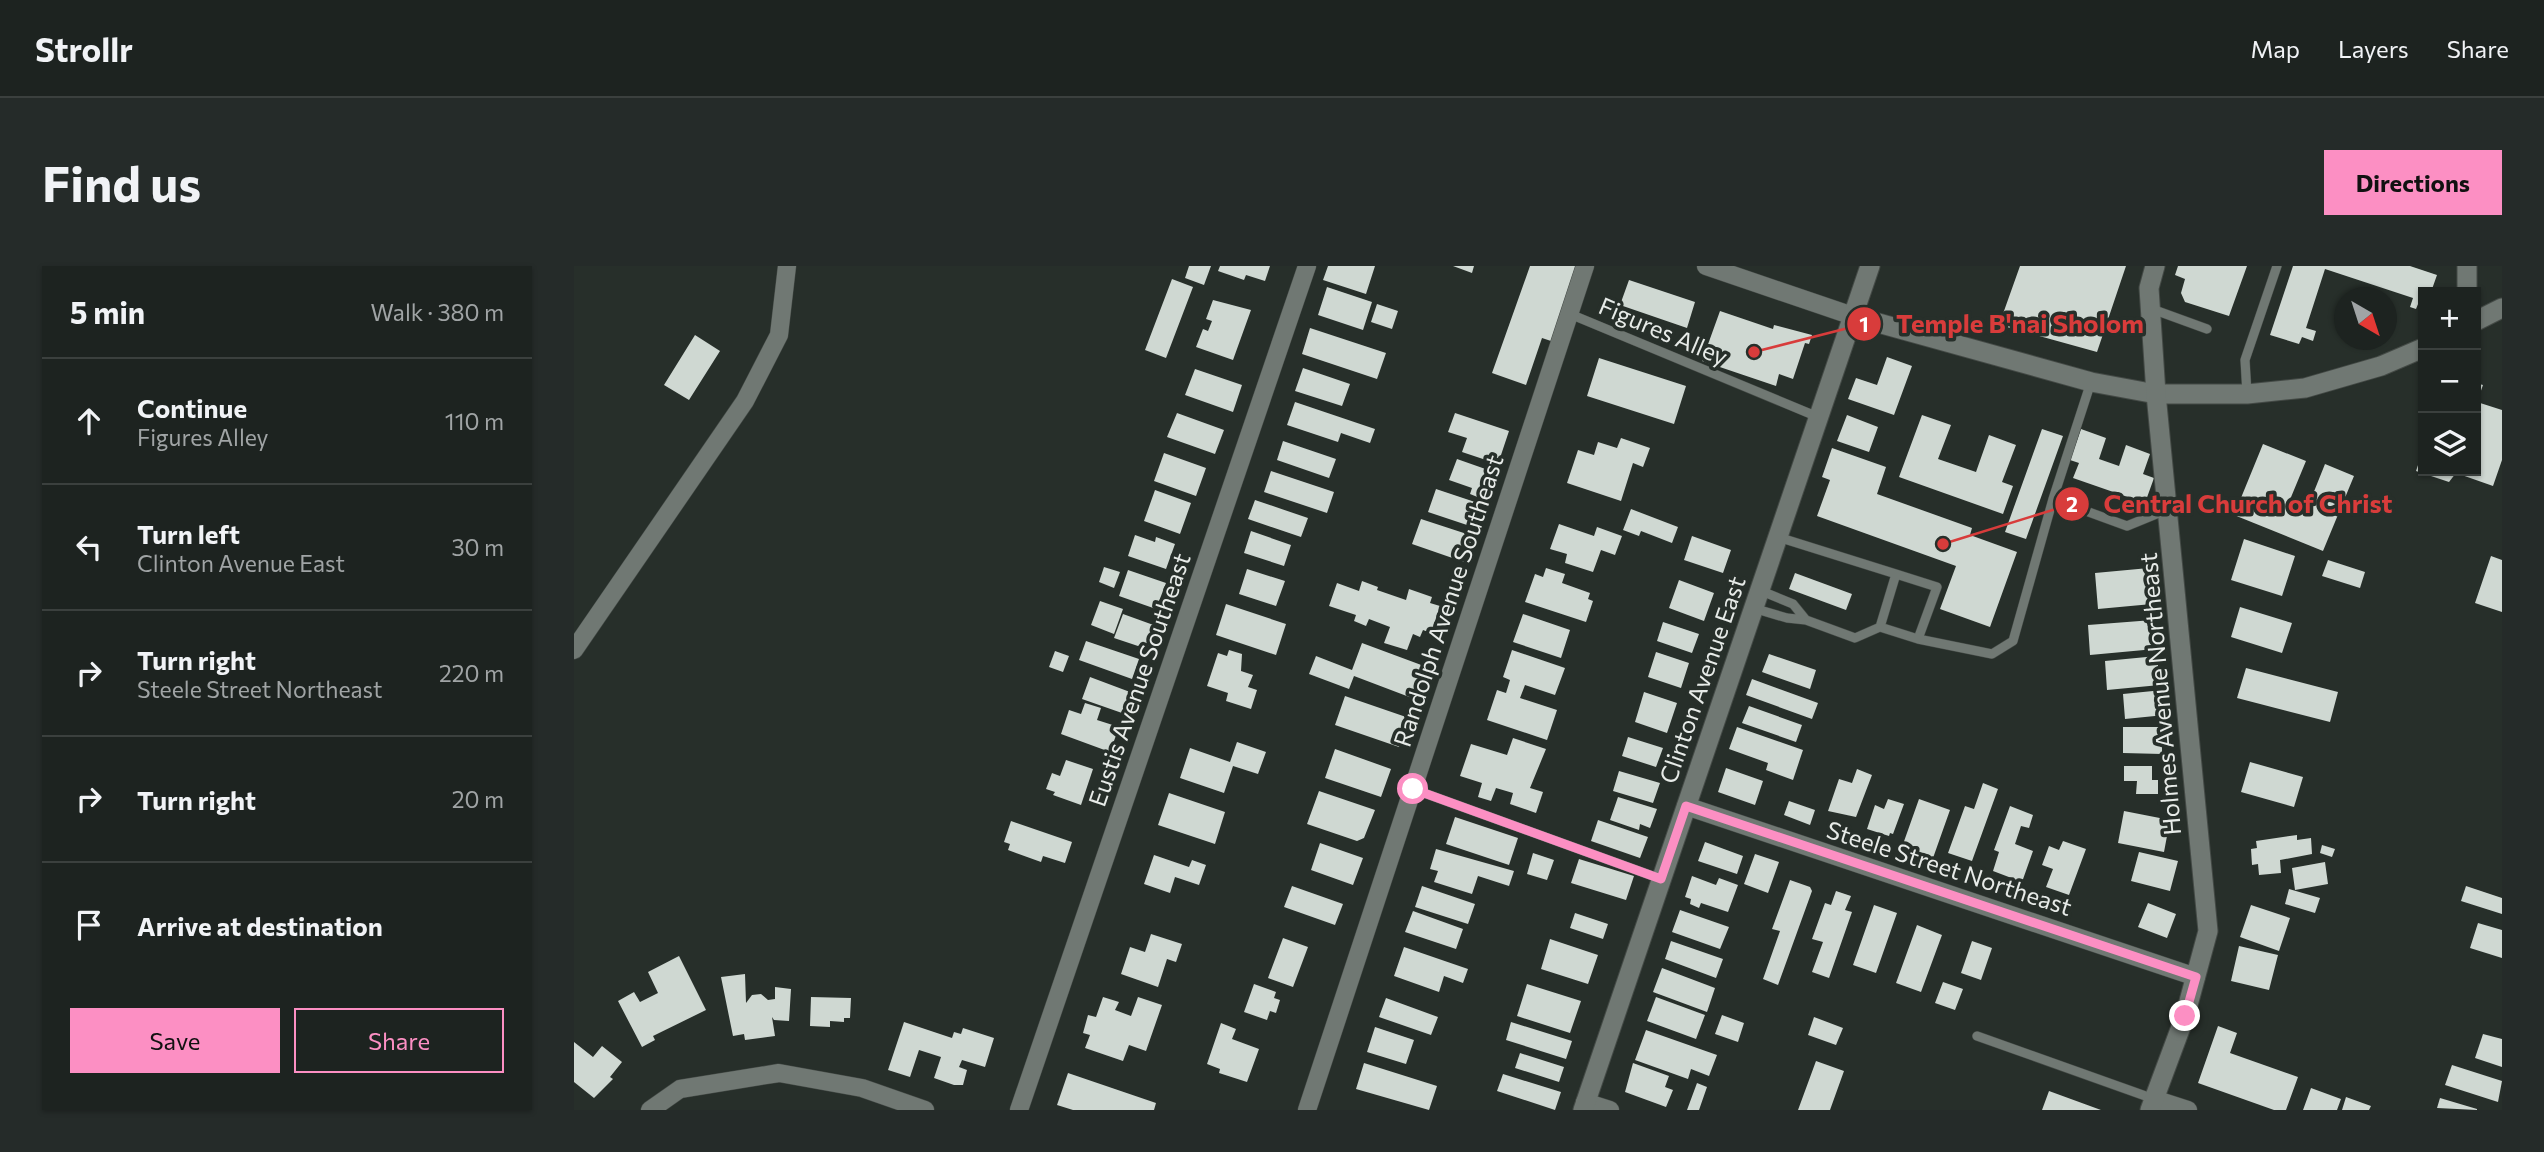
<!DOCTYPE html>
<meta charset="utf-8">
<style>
:root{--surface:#1d2320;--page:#252b29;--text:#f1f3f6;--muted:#a0a4a5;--line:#3b403e;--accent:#fc8fc3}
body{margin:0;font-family:Commissioner,sans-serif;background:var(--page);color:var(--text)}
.controls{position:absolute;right:21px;top:21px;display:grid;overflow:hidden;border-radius:0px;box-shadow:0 2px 5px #0004}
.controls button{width:63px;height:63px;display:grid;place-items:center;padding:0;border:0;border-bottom:2px solid var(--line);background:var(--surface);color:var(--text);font:35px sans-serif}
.compass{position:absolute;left:1760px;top:21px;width:63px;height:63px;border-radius:50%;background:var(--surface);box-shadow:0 2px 5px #0004;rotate:141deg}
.stop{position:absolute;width:21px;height:21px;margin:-16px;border:5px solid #fc8fc3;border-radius:50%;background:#fff}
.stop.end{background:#fc8fc3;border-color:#fff;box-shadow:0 2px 7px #0008}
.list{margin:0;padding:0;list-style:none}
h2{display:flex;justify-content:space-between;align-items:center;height:91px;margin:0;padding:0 28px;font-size:30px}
h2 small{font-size:23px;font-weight:400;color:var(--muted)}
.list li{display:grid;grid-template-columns:46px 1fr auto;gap:21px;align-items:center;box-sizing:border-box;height:126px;padding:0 28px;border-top:2px solid var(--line)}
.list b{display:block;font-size:26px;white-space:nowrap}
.list p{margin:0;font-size:23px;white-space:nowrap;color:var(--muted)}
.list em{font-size:23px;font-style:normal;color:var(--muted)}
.actions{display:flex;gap:14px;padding:21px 28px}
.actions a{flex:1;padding:16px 0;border:2px solid var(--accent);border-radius:0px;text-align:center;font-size:24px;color:var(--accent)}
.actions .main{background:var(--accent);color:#111}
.icon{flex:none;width:38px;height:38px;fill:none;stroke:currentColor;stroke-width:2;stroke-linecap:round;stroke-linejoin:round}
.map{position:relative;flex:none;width:1928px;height:844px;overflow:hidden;border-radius:0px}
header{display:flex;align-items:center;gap:42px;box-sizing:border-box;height:98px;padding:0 35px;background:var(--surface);border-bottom:2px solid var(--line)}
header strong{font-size:33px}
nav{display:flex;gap:38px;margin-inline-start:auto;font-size:24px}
.intro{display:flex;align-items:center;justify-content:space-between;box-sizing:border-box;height:168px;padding:0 42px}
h1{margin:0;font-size:49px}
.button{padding:18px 32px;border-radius:0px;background:var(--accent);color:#111;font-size:24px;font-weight:700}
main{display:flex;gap:42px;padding:0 42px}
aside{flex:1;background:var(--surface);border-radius:0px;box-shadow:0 2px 5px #0004}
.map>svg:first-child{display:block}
.building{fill:#cfd8d2}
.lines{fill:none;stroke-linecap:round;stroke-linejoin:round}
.service-casing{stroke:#444a46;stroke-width:10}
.minor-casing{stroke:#444a46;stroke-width:19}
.tertiary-casing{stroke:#444a46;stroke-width:21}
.secondary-casing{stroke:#444a46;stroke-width:21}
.service{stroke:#707873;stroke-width:9}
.minor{stroke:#707873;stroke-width:18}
.tertiary{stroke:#707873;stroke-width:19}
.secondary{stroke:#707873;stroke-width:19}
.route{stroke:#fc8fc3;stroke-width:9}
.labels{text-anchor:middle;stroke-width:7;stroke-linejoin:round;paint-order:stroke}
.street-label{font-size:24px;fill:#e7ebe8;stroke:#272f2a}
.leader{fill:none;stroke:#d83c3b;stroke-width:2.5}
.callout-dot{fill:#d83c3b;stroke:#272f2a;stroke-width:2.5}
.mark-label{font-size:21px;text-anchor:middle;font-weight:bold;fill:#fff}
.callout-label{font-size:26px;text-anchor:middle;font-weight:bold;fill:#d83c3b;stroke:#272f2a;stroke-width:7;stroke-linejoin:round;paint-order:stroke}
</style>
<header>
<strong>Strollr</strong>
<nav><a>Map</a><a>Layers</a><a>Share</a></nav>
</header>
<div class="intro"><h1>Find us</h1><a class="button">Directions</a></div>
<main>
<aside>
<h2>5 min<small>Walk · 380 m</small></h2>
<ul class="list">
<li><svg class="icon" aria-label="ahead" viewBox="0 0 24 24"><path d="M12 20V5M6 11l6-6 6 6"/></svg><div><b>Continue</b><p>Figures Alley</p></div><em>110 m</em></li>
<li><svg class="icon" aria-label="left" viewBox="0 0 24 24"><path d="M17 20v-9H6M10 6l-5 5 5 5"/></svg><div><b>Turn left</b><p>Clinton Avenue East</p></div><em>30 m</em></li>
<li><svg class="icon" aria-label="right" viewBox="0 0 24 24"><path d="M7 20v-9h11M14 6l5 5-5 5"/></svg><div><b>Turn right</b><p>Steele Street Northeast</p></div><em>220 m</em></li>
<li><svg class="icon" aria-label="right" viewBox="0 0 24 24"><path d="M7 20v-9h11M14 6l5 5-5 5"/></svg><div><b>Turn right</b></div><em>20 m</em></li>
<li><svg class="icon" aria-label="arrive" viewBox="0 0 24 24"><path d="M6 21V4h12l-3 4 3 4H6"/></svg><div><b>Arrive at destination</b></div></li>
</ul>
<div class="actions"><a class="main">Save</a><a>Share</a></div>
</aside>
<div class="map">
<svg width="1928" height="844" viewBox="0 0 1928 844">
<rect width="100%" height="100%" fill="#272f2a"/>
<path class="building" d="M615 0H637L630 19 611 12Z
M646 0H696L691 15 672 9 670 14 644 5Z
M754 0H801L792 28 749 14Z
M879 0H900L898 7Z
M956 0H1003L977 75 968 72 952 119 918 107Z
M1446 0H1552L1523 86 1425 59Z
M1604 0H1673L1655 50 1611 36 1607 27 1611 13 1601 9Z
M1719 0H1836L1863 9 1857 26H1849L1842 43 1836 41 1839 32 1751 3 1732 62 1742 65 1739 75 1728 71 1725 78 1696 69Z
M598 13 619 21 592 92 571 84Z
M1055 14 1121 36 1113 62 1046 39Z
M753 21 798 36 789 64 744 49Z
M639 34 677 44 659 94 622 81 629 63 634 65 638 55 632 53Z
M803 38 824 45 818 63 797 56Z
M1146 45 1199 63 1200 59 1238 69 1235 78 1231 77 1219 113 1205 108 1202 120 1128 95Z
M736 62 812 87 803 113 728 88Z
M121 69 146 85 115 134 90 119Z
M1313 91 1338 100 1320 149 1274 133 1282 112 1303 119Z
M1025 92 1112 120 1100 158 1013 130Z
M729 102 776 118 768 140 721 125Z
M621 103 668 119 659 146 611 129Z
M1902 117 1909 119 1903 136 1928 144V194L1919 220 1882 207 1875 216 1842 205 1849 184V205H1902Z
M721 136 801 163 796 177 767 167 764 176 713 159Z
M603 147 650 164 641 188 593 171Z
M881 147 935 165 924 198 888 186 893 172 874 166Z
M1273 149 1304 161 1295 186 1263 175Z
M1348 149 1377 159 1364 193 1402 206 1415 169 1442 179 1428 216 1439 220 1429 248 1325 211Z
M1468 163 1489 170 1452 273 1431 266Z
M1507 163 1532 172 1525 193 1545 200 1552 179 1576 188 1569 208 1580 212 1571 237 1499 212 1505 197 1496 194Z
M1047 172 1076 182 1069 201 1059 197 1047 235 993 217 1004 184 1020 189 1024 176 1043 182Z
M709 175 762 193 755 212 703 194Z
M1689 178 1732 195 1715 236 1733 243 1751 198 1780 210 1749 285 1660 249Z
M1258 182 1312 201 1303 228 1398 262 1396 269 1443 286 1416 361 1366 343 1382 300 1243 250 1256 214 1248 211Z
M590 187 632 202 622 230 580 215Z
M883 193 920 206 911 234 896 228 898 222 875 214Z
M697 205 760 226 753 247 690 226Z
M862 223 907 238 899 261 854 246Z
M581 224 617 237 606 268 570 255Z
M681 234 734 252 727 271 674 253Z
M1057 243 1104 261 1098 277 1067 265 1065 270 1049 264Z
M847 253 899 270 890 296 838 278Z
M985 258 1020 270 1023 261 1048 270 1041 289 1027 284 1019 306 991 297 993 288 976 283Z
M677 265 717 279 710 300 670 287Z
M561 269 581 276 582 271 601 278 592 303 554 290Z
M1118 270 1157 284 1149 307 1110 294Z
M1670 273 1721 290 1708 330 1657 314Z
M1917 290 1928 294V346L1901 337Z
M1754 294 1791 306 1786 322 1748 310Z
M530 301 546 306 540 322 525 316Z
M972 302 991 308 988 317 1016 327 1014 333 1019 335 1012 356 951 336 961 308 969 311Z
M1575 302 1578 338 1524 343 1521 307Z
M673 303 711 315 702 340 665 328Z
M554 304 592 317 582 343 545 330Z
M1221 307 1278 328 1272 344 1215 323Z
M1105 314 1140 327 1130 355 1095 342Z
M788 315 804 321 803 324 832 334 835 323 858 331 856 337 866 340 857 367 849 364 846 371 839 368 833 384 810 377 816 361 795 353 792 360 780 355 782 349 755 340 763 317 785 325Z
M526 335 549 343 540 368 517 359Z
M652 338 712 358 702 389 642 369Z
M1666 341 1718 357 1708 387 1657 371Z
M549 348 585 361 576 384 540 372Z
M949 348 996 364 987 392 939 376Z
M1579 354 1581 383 1516 389 1514 359Z
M1089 356 1125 368 1118 387 1083 375Z
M512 375 565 393 558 413 505 394Z
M788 377 850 400 838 432 780 410 775 423 735 408 742 390 778 404Z
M655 384 668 388 667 405 679 409 674 421 683 424 677 443 652 435 654 427 633 420 644 387 653 390Z
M938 384 991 402 981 429 951 419 946 432 983 444 973 474 913 454 923 424 932 427 936 414 929 411Z
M481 385 495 390 489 406 475 401Z
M1082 386 1115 397 1107 422 1074 411Z
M1195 388 1242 404 1236 423 1188 406Z
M1583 390 1586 419 1533 424 1531 395Z
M1672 402 1764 426 1756 456 1663 432Z
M516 411 556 426 548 447 508 433Z
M1178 413 1244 437 1238 453 1172 429Z
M1589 424 1591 449 1551 453 1549 428Z
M1070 426 1103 437 1093 467 1061 456Z
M771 430 835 452 825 481 761 459Z
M511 437 527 442 523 454 545 461 536 486 487 468 495 444 507 448Z
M1175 440 1228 459 1222 476 1168 457Z
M1163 461 1229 484 1219 514 1192 504 1194 497 1155 483Z
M1549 461H1588V488L1549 487Z
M1054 471 1089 482 1082 501 1048 490Z
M939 472 972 483 956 522 969 526 962 547 936 538 939 527 922 522 917 535 904 531 908 517 886 510 897 478 933 489Z
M663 476 692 486 684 508 659 500 650 527 606 512 616 482 656 496Z
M761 483 817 503 807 531 751 512Z
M492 494 519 503 507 539 479 529 481 526 472 523 478 507 486 510Z
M1676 496 1729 511 1720 541 1667 526Z
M1550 500H1578V514H1584V528H1562L1563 515H1550Z
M1152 502 1189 515 1181 539 1144 526Z
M1283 503 1298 509 1282 551 1254 545 1265 513 1278 517Z
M1045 505 1086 517 1079 537 1039 525Z
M1409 517 1424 523 1398 595 1374 587 1391 540 1400 543Z
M745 525 801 544 790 572 783 575 733 558Z
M595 527 651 546 641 578 584 559Z
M1044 531 1083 543 1076 562 1066 558 1065 564 1036 554Z
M1314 533 1330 538 1319 568 1316 567 1315 570 1293 563 1301 539 1310 543Z
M1345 533 1376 544 1359 592 1328 581Z
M1215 535 1241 544 1236 559 1210 549Z
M1436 540 1459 549 1455 562 1447 560 1441 578 1459 585 1448 616 1419 605 1425 586 1420 584Z
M1550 545 1596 554 1590 586 1544 577Z
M881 551 944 572 935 599 872 578Z
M1024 554 1074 571 1066 592 1017 575Z
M437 555 498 576 491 597 469 590 467 596 434 584 436 578 430 576Z
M1723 569V574L1737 572 1738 588 1706 594 1707 607 1685 609 1684 598 1678 599 1677 583 1683 582 1682 575Z
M1489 575 1512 583 1495 629 1472 621 1479 603 1468 599 1475 580 1485 584Z
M1131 576 1169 590 1163 608 1124 595Z
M746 577 789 592 779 619 737 604Z
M1748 579 1761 583 1758 591 1746 587Z
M862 583 940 605 935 620 904 610 898 628 860 616 864 605 856 603Z
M1565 586 1604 595 1596 625 1557 615Z
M959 587 980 594 973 614 953 608Z
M1181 588 1205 596 1194 627 1170 618Z
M580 589 615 601 618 594 632 599 625 619 601 611 596 627 570 618Z
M1005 593 1060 610 1052 634 997 617Z
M1751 596 1754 618 1721 624 1718 602Z
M1118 610 1142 619 1145 612 1164 619 1154 646 1127 637 1125 642 1116 638 1117 633 1111 631Z
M1216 614 1236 621 1238 625 1204 719 1189 713 1206 665 1198 663Z
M718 620 769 638 761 659 710 641Z
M848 620 901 638 894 658 841 641Z
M1892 620 1928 632V648L1887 635Z
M1715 623 1746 632 1741 647 1711 638Z
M1262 625 1277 630 1271 644 1278 646 1255 712 1238 706 1249 676 1238 673 1251 637 1257 639Z
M1574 637 1602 648 1593 672 1564 661Z
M1300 639 1323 647 1302 707 1279 699Z
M1677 639 1716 652 1705 685 1666 671Z
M1106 644 1155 661 1146 683 1098 666Z
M839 645 889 663 882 683 831 666Z
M1001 647 1034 658 1029 673 996 662Z
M1904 657 1928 664V692L1896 682Z
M1343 659 1368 669 1347 726 1322 717Z
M577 668 608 678 602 696 593 693 584 721 547 708 556 681 571 686Z
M709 672 734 681 719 721 694 712Z
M976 673 1024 689 1014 718 967 703Z
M1097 675 1149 693 1142 712 1091 693Z
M1398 675 1418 682 1407 714 1387 707Z
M1665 680 1704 689 1695 724 1657 715Z
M830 681 894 703 889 717 870 710 865 726 820 710Z
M105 690 132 744 79 770 81 774 68 781 44 735 60 726 66 736 84 727 74 706Z
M1088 702 1141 722 1133 746 1079 726Z
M171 708 172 737 178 729 187 728 194 734 201 733V721L217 723 215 755 200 754 198 751 201 770 171 774 170 768 159 770 147 711Z
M1369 716 1389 723 1381 744 1361 737Z
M680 718 702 726 700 732 706 734 702 747 696 745 693 754 670 746Z
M953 718 1007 735 996 767 943 750Z
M237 731 277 732 276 752H270V756L256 755V761L236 760Z
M529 731 545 736 541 744 557 750 564 731 588 739 572 785 555 779 549 795 511 782 516 769 509 767 514 749 522 751Z
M1082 731 1131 749 1122 773 1073 755Z
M812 732 864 751 857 769 805 751Z
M1148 749 1170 757 1164 776 1141 768Z
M1240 751 1269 762 1262 779 1234 769Z
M330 756 378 772 380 766 387 768 389 762 420 772 411 801 388 794 385 801 393 804 389 819H380L360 812 367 791 345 784 336 811 314 804Z
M937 756 998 775 992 793 932 774Z
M647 757 662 763 658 773 685 783 673 816 645 807 646 803 633 798Z
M1644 760 1663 767 1656 787 1724 811 1712 844H1700L1624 817Z
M801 761 840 774 832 798 793 786Z
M1072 764 1143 789 1135 810 1117 803 1114 813 1061 794Z
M1909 768 1928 773V801L1901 792Z
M0 776 19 791 28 780 48 796 36 811 39 813 20 832 0 816Z
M946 787 990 801 985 816 941 802Z
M1242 795 1270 805 1256 844H1224Z
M790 797 863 820 855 844 782 823Z
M1059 797 1095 810 1091 821 1099 824 1092 841 1051 826Z
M1878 799 1928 815 1924 836 1871 819Z
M494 807 582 837 580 844H499L483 839Z
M929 808 987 826 981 844 923 825Z
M1123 817 1133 821 1125 844H1113Z
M1737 822 1767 833 1763 844H1729Z
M1475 825 1527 844H1468Z
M1772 831 1797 840 1795 844H1768Z
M1866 832 1903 843V844L1863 842Z"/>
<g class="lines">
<defs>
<path id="service" d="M1578 43 1633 63
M996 48 1244 151
M1517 116 1479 233 1553 260 1592 244
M1673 128 1671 94 1703 0
M1204 271 1322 308 1306 361 1344 373 1418 388 1439 375 1479 233
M1322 308 1363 321 1344 373
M1185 324 1219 338 1232 354
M1179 342 1213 352 1232 354 1281 372 1306 361
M839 523 1087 613
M1403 770 1580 833"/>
<path id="minor" d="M1132 0 1279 50
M0 384 171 135 205 69 213 0
M1112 540 1622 711
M1580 833 1614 844
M1011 836 1036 844
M76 844 106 823 205 807 288 822 351 844
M445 844 733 0
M733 844 1011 0"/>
<path id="tertiary" d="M1893 26V0
M1279 50 1517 116 1582 128H1673L1731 122 1807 100 1849 82
M1902 55 1928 42
M1009 844 1296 0"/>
<path id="secondary" d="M1576 844 1611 750 1634 665 1582 128 1575 22 1581 0"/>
</defs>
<use href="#service" class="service-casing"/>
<use href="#minor" class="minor-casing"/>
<use href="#tertiary" class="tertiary-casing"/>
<use href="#secondary" class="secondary-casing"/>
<use href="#service" class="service"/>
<use href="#minor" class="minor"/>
<use href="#tertiary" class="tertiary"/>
<use href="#secondary" class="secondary"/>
</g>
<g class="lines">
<path class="route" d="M839 523 1087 613 1112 540 1622 711 1611 750"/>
</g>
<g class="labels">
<g class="street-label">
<text transform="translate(1089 66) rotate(23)" y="8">Figures Alley</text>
<text transform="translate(875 335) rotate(-72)" y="8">Randolph Avenue Southeast</text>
<text transform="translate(566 414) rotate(-71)" y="8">Eustis Avenue Southeast</text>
<text transform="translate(1129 414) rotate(-71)" y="8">Clinton Avenue East</text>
<text transform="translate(1587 428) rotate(-95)" y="8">Holmes Avenue Northeast</text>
<text transform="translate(1375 603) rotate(18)" y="8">Steele Street Northeast</text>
</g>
</g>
<path class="leader" d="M1180 86L1290 58M1369 278L1498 238"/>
<g class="callout-dot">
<circle cx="1180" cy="86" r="7"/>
<circle cx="1369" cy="278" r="7"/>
<circle cx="1290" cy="58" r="18"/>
<circle cx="1498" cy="238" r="18"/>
</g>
<g class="mark-label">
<text x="1290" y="66">1</text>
<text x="1498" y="246">2</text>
</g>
<g class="callout-label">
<text x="1446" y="67">Temple B'nai Sholom</text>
<text x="1674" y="247">Central Church of Christ</text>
</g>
</svg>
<div class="controls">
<button>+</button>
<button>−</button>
<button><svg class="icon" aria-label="layers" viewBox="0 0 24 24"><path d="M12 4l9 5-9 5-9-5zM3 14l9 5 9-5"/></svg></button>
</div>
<svg class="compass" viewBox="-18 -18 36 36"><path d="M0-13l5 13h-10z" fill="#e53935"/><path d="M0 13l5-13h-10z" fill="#a0a4a5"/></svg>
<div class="stop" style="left:839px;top:523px"></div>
<div class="stop end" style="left:1611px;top:750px"></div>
</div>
</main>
